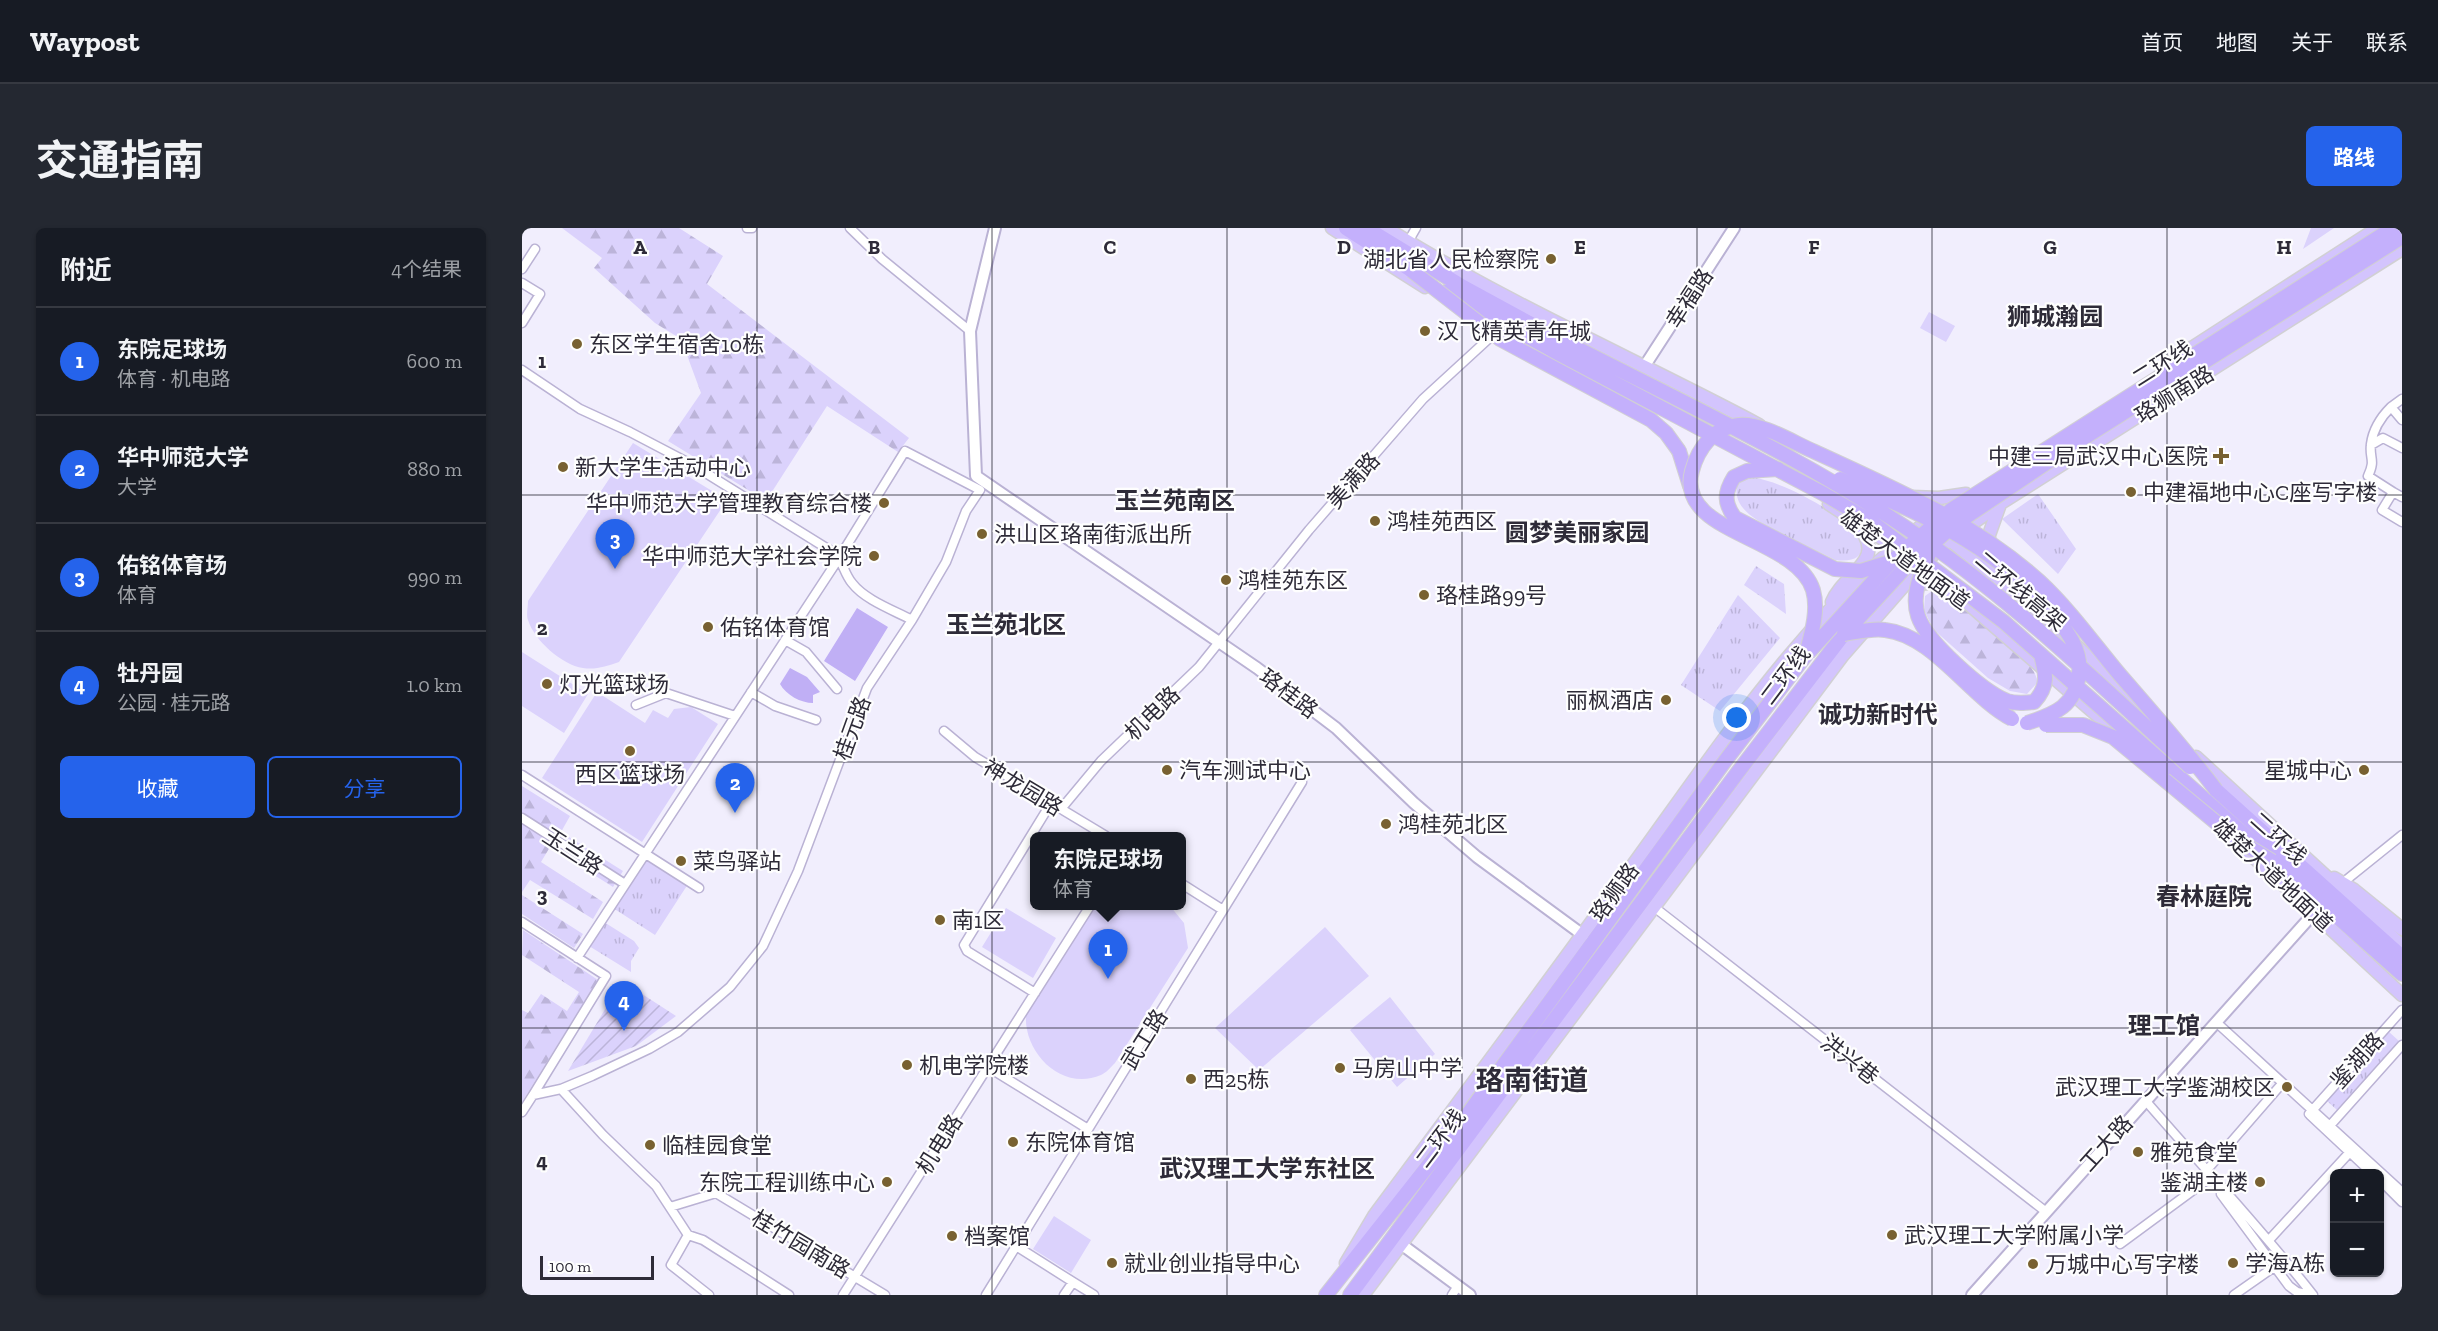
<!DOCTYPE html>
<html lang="zh">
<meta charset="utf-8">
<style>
:root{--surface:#171b24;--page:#242831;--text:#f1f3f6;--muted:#9ea1a6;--line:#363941;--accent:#2563eb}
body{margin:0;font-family:"Zilla Slab","Noto Sans SC",serif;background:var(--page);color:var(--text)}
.controls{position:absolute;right:18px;bottom:18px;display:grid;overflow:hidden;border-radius:9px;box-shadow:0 2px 4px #0004}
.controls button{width:54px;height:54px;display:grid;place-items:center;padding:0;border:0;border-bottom:2px solid var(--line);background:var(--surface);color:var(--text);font:30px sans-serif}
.scale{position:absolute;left:18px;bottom:15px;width:114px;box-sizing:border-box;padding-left:6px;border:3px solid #2e2b38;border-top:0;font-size:16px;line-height:21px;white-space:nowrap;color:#2e2b38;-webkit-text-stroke:4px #fefefe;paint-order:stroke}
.you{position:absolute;left:1215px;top:490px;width:21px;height:21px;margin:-15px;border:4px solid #fff;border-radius:50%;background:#1a73e8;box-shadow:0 0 0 9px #1a73e833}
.badge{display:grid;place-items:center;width:39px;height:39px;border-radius:50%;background:var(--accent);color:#fff;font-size:20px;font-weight:700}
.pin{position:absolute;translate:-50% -50px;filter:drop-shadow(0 2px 3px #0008)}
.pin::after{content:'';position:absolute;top:32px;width:21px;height:18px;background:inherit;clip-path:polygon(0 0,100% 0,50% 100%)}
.popup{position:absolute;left:508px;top:604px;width:156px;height:78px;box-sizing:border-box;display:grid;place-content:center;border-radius:9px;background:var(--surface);filter:drop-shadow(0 2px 4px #0005);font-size:20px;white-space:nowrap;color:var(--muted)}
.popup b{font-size:22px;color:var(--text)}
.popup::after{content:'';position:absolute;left:50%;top:100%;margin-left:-12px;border:12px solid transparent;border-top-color:var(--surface)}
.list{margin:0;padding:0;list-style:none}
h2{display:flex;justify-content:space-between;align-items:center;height:78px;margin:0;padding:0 24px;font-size:26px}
h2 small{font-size:20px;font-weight:400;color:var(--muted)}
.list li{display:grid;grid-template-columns:39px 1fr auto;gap:18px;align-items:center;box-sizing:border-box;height:108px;padding:0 24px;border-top:2px solid var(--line)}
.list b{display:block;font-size:22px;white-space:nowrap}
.list p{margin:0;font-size:20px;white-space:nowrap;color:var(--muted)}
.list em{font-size:20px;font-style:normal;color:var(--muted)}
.actions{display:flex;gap:12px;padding:18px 24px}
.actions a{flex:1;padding:14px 0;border:2px solid var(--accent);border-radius:9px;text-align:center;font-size:21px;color:var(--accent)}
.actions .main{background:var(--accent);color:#fff}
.map{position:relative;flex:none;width:1880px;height:1067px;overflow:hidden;border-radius:9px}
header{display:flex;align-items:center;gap:36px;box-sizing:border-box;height:84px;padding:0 30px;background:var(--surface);border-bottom:2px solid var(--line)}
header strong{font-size:28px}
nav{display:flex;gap:33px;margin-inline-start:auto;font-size:21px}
.intro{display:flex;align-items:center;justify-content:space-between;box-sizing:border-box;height:144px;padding:0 36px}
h1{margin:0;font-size:42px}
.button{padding:15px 27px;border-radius:9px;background:var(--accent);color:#fff;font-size:21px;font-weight:700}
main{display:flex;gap:36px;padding:0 36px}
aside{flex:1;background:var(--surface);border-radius:9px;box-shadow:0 2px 4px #0004}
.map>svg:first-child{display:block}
.grass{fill:url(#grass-tufts)}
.forest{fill:url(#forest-firs)}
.garden{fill:url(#garden-furrows)}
.pitch{fill:#dbd2fc}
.water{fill:#c0aff5}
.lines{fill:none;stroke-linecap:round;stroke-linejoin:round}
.minor-casing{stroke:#bab2d4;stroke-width:11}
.tertiary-casing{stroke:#bab2d4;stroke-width:14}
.primary-casing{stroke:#d1d0d3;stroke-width:15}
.trunk-casing{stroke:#d1d0d3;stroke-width:16}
.minor{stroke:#fff;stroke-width:8}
.tertiary{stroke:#fff;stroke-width:10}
.primary{stroke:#d3c4fd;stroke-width:12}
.trunk{stroke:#c4b0fc;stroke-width:14}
.trunk-bridge-casing{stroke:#d1d0d3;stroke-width:16;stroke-linecap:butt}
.trunk-bridge{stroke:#c4b0fc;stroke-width:14}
.grid{fill:none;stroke:#2e2b38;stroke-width:1.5;stroke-opacity:0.55}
.poi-dot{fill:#786131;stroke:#fefefe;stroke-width:2}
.labels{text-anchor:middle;stroke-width:4.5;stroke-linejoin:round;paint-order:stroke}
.poi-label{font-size:22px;fill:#2e2b38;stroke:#fefefe;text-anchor:start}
.street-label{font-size:22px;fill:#2e2b38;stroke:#fefefe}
.neighbourhood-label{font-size:24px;font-weight:bold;fill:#2e2b38;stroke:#fefefe}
.district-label{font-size:28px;font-weight:bold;fill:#2e2b38;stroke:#fefefe}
.grid-label{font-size:20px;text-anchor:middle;font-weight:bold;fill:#2e2b38;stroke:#fefefe;stroke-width:4.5;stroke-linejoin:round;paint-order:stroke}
</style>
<header>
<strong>Waypost</strong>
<nav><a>首页</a><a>地图</a><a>关于</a><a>联系</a></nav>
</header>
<div class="intro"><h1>交通指南</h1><a class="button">路线</a></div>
<main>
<aside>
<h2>附近<small>4个结果</small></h2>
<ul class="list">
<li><span class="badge">1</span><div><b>东院足球场</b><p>体育 · 机电路</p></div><em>600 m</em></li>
<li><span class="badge">2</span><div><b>华中师范大学</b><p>大学</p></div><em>880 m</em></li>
<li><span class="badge">3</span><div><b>佑铭体育场</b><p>体育</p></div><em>990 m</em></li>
<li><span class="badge">4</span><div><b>牡丹园</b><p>公园 · 桂元路</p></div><em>1.0 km</em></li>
</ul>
<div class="actions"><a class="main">收藏</a><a>分享</a></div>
</aside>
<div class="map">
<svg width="1880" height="1067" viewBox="0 0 1880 1067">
<defs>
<pattern id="grass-tufts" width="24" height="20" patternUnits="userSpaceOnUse" patternTransform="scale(1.5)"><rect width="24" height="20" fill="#dbd2fc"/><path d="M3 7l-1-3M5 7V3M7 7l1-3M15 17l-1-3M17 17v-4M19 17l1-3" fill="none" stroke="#bcb4d9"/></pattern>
<pattern id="forest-firs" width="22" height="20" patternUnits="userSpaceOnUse" patternTransform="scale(1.5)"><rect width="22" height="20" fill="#dbd2fc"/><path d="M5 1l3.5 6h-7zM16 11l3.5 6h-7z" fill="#bcb4d9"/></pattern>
<pattern id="garden-furrows" width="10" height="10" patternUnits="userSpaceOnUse" patternTransform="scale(1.5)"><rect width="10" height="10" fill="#dbd2fc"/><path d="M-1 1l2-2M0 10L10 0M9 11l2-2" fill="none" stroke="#bcb4d9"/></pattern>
</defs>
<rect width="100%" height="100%" fill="#f1eefd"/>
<path class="grass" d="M1230 249C1262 255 1293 273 1320 291 1342 307 1352 337 1313 332 1291 320 1235 298 1221 280 1215 273 1214 266 1215 258L1220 252Z
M1516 266 1554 321 1536 346 1480 291Z
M1234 338 1262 356 1264 386 1222 357Z
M1216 367 1258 410 1198 483 1159 457Z
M124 629 166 656 133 707 91 680Z
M82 694 112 713 117 720 109 733V744L67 718Z
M1866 803 1877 813 1815 882 1804 872Z"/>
<path class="forest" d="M40 0H157L201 28 185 56 387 210 376 224 305 178 244 273 146 213 179 165 159 111 133 95 72 40 80 30Z
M1410 363C1441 378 1507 420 1516 454L1505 466 1488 463 1466 450 1411 401 1402 382 1403 368Z
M0 558 48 588 39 604 101 643 91 659 28 619 19 634 81 674 71 691 8 652 0 664Z
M0 667 61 706 52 720 0 686Z
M1 702 76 752 0 874V782L6 785 19 766 45 783 57 764 0 727Z"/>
<path class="garden" d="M100 753 154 788 114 818 46 843Z"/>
<path class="pitch" d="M1789 0H1812L1781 21Z
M1407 84 1433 98 1424 114 1398 100Z
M111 215 205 272 97 434C85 438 74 442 61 440 40 437 12 412 6 392 4 387 6 379 6 373Z
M0 424 66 466 42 505 0 478Z
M75 464 123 495 131 482 146 490 152 481 169 479 196 496 120 614 20 550Z
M573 678H648L662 695 666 720 593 835C589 839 584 845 579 847 539 864 501 824 504 786Z
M484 680 534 710 511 750 460 719Z
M803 699 847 748 737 842 693 800Z
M868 769 913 826 875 859 828 802Z
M532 988 569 1012 549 1045 511 1021Z"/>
<path class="water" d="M335 380 366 399 333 453 302 433Z
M268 440 285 449 298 464 291 467V475C279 475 264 467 258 456Z"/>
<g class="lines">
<defs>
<path id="minor" d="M225 0H230
M328 0 360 31 448 103
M886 14 894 0
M0 41 13 21
M0 55 18 66 0 95
M0 142 58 181 108 204 171 237 314 326C321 335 323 347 330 355 343 372 371 382 390 392
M1869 179 1880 171
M1849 217 1861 210 1880 220
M1871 264 1846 248C1854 231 1847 231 1849 216 1851 201 1859 189 1869 179L1880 192
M1880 269 1871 264 1860 282 1880 294
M263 412 284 424 315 461
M229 464 253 478 294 492
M114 477 144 465 213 488
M422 503 453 529 584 608
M0 547 177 660
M539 581 579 533 677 439 787 302 901 171 974 104
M0 590 103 656
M660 656 701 682
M1818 657 1880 607
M1132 679 1523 983
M0 694 84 748 11 867
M55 730 317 330 383 223 458 262
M513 765 445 723 442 717 529 575
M1694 794 1880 964
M466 839 566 901
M39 861 81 907 134 958 166 1007 149 1037 187 1067
M1623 872C1679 937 1738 999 1791 1067
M0 884 11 867 39 861 70 848 127 821 156 804 208 759 241 718 276 643 345 460 390 392 424 334 444 283 458 262
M1787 886 1880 782
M1788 887 1851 946
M1804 902 1880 817
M1684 943 1757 859
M1858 952 1880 974
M1699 966 1767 1058 1775 1064 1788 1067
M148 979 194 965 363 1067
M166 1007 181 1012 267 1067
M1748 1011 1828 924
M1598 1016 1689 949
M494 1018 551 1054 542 1067
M551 1054 572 1067
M321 1067 568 678
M464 1067 780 554
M930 1067 936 1058
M1712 1067 1752 1039"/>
<path id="tertiary" d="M473 0 448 103 454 248 735 440 814 500 892 575 955 629 1061 707
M1122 139 1212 0
M879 1016 948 1067
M1450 1067 1792 685"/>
<path id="primary" d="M810 0 903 59
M864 0C983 75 1113 131 1237 197
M962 93 1055 143
M1648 134 1856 0
M1390 269 1417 270 1444 266
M1307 276 1370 317
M1422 307 1529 394 1617 477
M1467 323V307L1478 276
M1389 356 1409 355 1437 368
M1434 365 1605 513
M1310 374C1321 346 1368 331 1335 298
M1674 529 1880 718
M1724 622 1880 767
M1812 650 1832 662 1880 701
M824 1035 852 988C939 871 1026 755 1111 637 1199 516 1290 376 1413 288
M841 1067 1321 427 1399 338 1428 311 1479 275 1880 21"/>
<path id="trunk" d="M824 0 900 49
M844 0 941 59 1035 110
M924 64 1030 122
M1157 223 1168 258
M1646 539 1880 746
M1694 562 1880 729
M804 1067 932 905 1203 533 1284 427
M828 1067 1216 544 1322 406"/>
</defs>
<use href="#minor" class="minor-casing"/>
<use href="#tertiary" class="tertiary-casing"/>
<use href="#primary" class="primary-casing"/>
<use href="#trunk" class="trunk-casing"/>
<use href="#minor" class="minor"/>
<use href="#tertiary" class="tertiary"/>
<use href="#primary" class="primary"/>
<use href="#trunk" class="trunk"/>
<defs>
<path id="trunk-bridge" d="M890 43 978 111 1129 192 1144 205 1157 223
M1035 110C1159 174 1287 232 1402 312 1497 378 1583 461 1668 539
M1030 122 1302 266 1350 294 1482 394 1646 539
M1256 241 1225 243 1212 249C1202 265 1202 275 1213 290L1313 341 1339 343 1368 334
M1318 251C1396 284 1475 318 1530 384 1544 402 1560 421 1557 445 1554 478 1533 486 1505 495
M1407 326C1399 345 1389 367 1396 388 1404 413 1460 463 1485 473 1494 476 1503 475 1512 474 1527 458 1524 446 1519 427
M1322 406 1382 341 1432 297 1560 211 1880 9
M1322 406C1336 404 1350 400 1363 402 1411 407 1448 469 1490 491
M1286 425 1370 333 1429 282 1871 0
M1284 427C1289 407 1297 383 1291 362 1274 308 1153 306 1170 243 1176 220 1192 199 1217 197 1241 195 1270 214 1291 223 1371 260 1452 294 1518 354 1548 382 1572 416 1598 447 1631 485 1664 522 1694 562
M1524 497H1561L1591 509 1714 611 1750 633"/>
</defs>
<use href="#trunk-bridge" class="trunk-bridge-casing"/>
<use href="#trunk-bridge" class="trunk-bridge"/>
</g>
<path class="grid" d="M235 0V1067M470 0V1067M705 0V1067M940 0V1067M1175 0V1067M1410 0V1067M1645 0V1067M0 267H1880M0 534H1880M0 800H1880"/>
<g class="poi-dot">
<circle cx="1029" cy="31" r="6"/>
<circle cx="903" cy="103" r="6"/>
<circle cx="55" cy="116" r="6"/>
<path d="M1696 219h6v6h6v6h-6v6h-6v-6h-6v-6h6z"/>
<circle cx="41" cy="239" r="6"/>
<circle cx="1609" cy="264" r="6"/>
<circle cx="362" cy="275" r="6"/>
<circle cx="853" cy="293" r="6"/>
<circle cx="460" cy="306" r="6"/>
<circle cx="352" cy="328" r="6"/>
<circle cx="704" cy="352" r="6"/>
<circle cx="902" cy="367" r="6"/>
<circle cx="186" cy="399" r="6"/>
<circle cx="25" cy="456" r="6"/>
<circle cx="1144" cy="472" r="6"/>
<circle cx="108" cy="523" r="6"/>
<circle cx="645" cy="542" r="6"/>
<circle cx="1842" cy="542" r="6"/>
<circle cx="864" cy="596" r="6"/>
<circle cx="159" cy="633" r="6"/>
<circle cx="418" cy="692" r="6"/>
<circle cx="385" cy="837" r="6"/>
<circle cx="818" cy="840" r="6"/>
<circle cx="669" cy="851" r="6"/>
<circle cx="1765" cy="859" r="6"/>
<circle cx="491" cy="914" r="6"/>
<circle cx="128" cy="917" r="6"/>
<circle cx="1616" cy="924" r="6"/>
<circle cx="365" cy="954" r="6"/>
<circle cx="1738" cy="954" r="6"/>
<circle cx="1370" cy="1007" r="6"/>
<circle cx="430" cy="1008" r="6"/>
<circle cx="590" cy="1035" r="6"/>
<circle cx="1711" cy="1035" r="6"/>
<circle cx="1511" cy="1036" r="6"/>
</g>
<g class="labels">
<g class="poi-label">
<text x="1017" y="39" text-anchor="end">湖北省人民检察院</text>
<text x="915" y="111">汉飞精英青年城</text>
<text x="67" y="124">东区学生宿舍10栋</text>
<text x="1686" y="236" text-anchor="end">中建三局武汉中心医院</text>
<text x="53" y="247">新大学生活动中心</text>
<text x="1621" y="272">中建福地中心C座写字楼</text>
<text x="350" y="283" text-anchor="end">华中师范大学管理教育综合楼</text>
<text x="865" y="301">鸿桂苑西区</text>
<text x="472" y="314">洪山区珞南街派出所</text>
<text x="340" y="336" text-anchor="end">华中师范大学社会学院</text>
<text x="716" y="360">鸿桂苑东区</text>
<text x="914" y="375">珞桂路99号</text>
<text x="198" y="407">佑铭体育馆</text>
<text x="37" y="464">灯光篮球场</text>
<text x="1132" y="480" text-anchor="end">丽枫酒店</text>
<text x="657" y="550">汽车测试中心</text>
<text x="1830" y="550" text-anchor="end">星城中心</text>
<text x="108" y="554" text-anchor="middle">西区篮球场</text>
<text x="876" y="604">鸿桂苑北区</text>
<text x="171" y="641">菜鸟驿站</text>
<text x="430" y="700">南1区</text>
<text x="397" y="845">机电学院楼</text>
<text x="830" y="848">马房山中学</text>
<text x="681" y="859">西25栋</text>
<text x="1753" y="867" text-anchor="end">武汉理工大学鉴湖校区</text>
<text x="503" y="922">东院体育馆</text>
<text x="140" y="925">临桂园食堂</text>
<text x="1628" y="932">雅苑食堂</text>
<text x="353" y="962" text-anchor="end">东院工程训练中心</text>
<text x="1726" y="962" text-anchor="end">鉴湖主楼</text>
<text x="1382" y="1015">武汉理工大学附属小学</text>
<text x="442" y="1016">档案馆</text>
<text x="602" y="1043">就业创业指导中心</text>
<text x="1723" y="1043">学海A栋</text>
<text x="1523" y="1044">万城中心写字楼</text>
</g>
<g class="street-label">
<text transform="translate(1167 70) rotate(-57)" y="8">幸福路</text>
<text transform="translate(1640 135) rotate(-32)" y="8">二环线</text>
<text transform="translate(1652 166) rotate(-32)" y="8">珞狮南路</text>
<text transform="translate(831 252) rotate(-48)" y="8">美满路</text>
<text transform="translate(1383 331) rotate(36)" y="8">雄楚大道地面道</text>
<text transform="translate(1499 363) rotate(40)" y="8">二环线高架</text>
<text transform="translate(1263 447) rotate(-53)" y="8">二环线</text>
<text transform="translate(767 465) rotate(37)" y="8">珞桂路</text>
<text transform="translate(630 485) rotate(-44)" y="8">机电路</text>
<text transform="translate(330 500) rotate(-70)" y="8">桂元路</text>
<text transform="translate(501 559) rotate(31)" y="8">神龙园路</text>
<text transform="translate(1757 610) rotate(42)" y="8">二环线</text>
<text transform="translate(51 623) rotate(33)" y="8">玉兰路</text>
<text transform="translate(1751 647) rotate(43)" y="8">雄楚大道地面道</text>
<text transform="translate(1092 664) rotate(-54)" y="8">珞狮路</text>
<text transform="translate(622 811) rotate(-58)" y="8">武工路</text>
<text transform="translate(1328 831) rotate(38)" y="8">洪兴巷</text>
<text transform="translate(1835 832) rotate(-48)" y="8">鉴湖路</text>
<text transform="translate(918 910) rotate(-53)" y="8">二环线</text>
<text transform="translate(1584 915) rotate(-48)" y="8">工大路</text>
<text transform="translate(417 916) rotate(-58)" y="8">机电路</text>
<text transform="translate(279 1016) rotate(31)" y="8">桂竹园南路</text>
</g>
<g class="neighbourhood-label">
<text x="1533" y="97">狮城瀚园</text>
<text x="653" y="281">玉兰苑南区</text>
<text x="1055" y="313">圆梦美丽家园</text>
<text x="484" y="405">玉兰苑北区</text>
<text x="1356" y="495">诚功新时代</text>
<text x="1682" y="677">春林庭院</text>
<text x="1642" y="806">理工馆</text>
<text x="745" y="949">武汉理工大学东社区</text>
</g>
<g class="district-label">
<text x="1010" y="862">珞南街道</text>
</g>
</g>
<g class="grid-label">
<text x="118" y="26">A</text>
<text x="352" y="26">B</text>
<text x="588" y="26">C</text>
<text x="822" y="26">D</text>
<text x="1058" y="26">E</text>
<text x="1292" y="26">F</text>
<text x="1528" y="26">G</text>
<text x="1762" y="26">H</text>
<text x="20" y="140">1</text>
<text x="20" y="407">2</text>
<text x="20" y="674">3</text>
<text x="20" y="940">4</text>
</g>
</svg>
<div class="controls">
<button>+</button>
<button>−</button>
</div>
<div class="scale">100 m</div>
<div class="you"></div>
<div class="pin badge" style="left:586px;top:751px">1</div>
<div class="popup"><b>东院足球场</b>体育</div>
<div class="pin badge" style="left:213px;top:585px">2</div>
<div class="pin badge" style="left:93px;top:341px">3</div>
<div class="pin badge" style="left:102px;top:803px">4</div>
</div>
</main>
